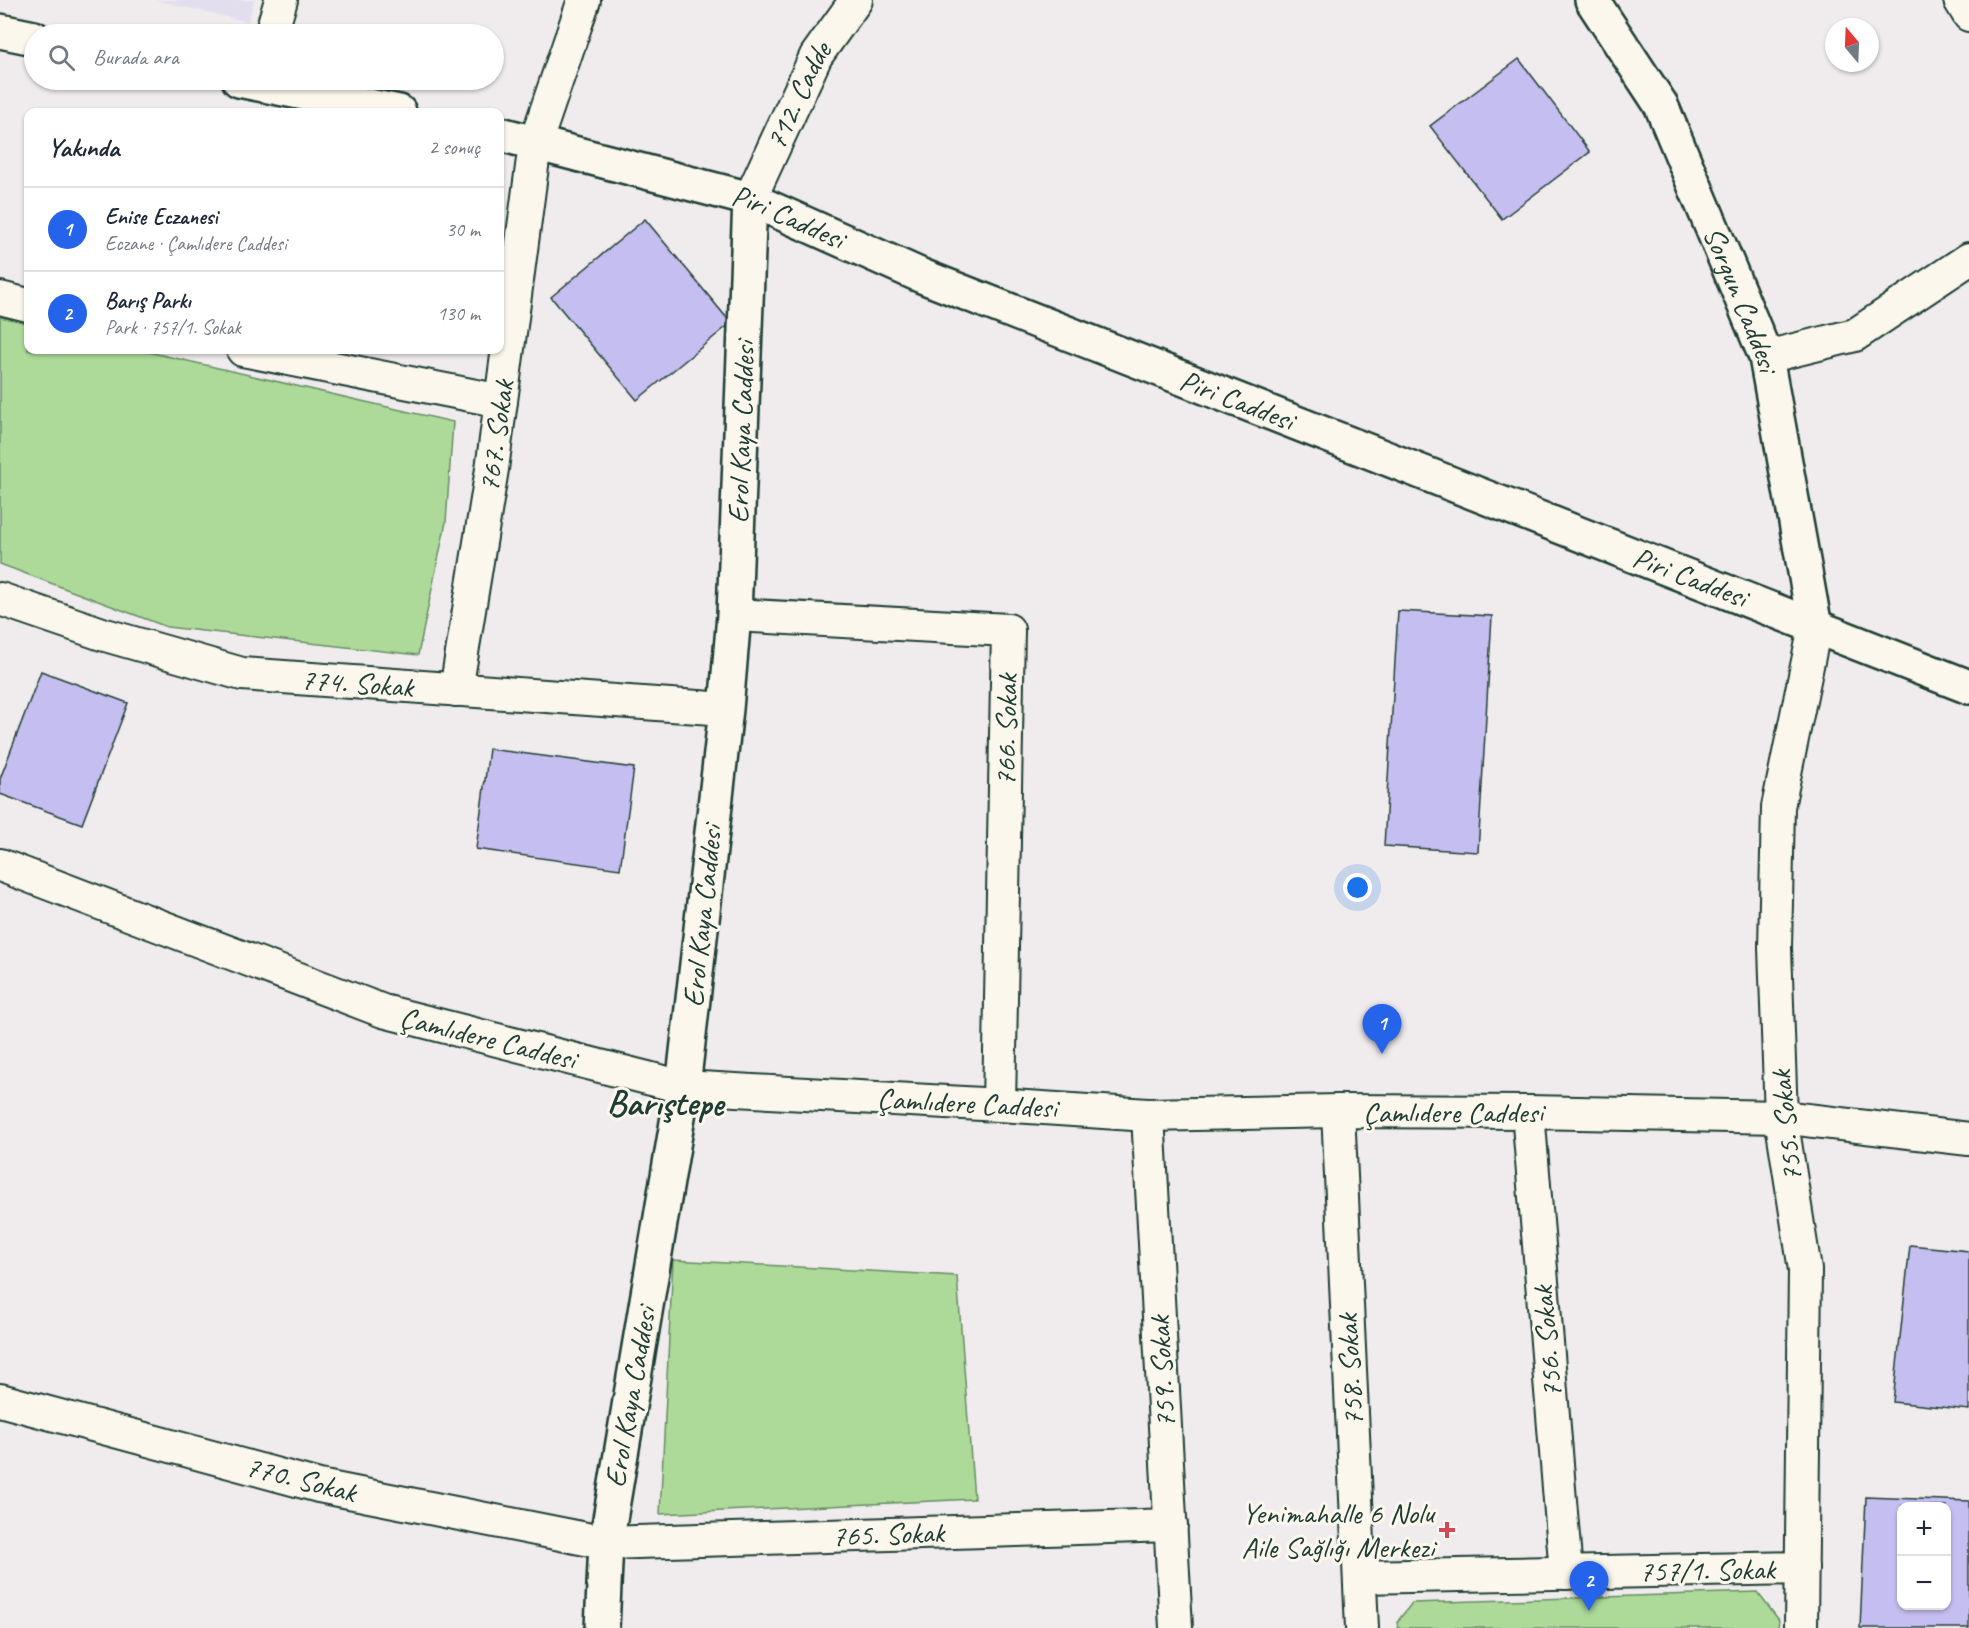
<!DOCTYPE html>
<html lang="tr">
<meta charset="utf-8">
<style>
:root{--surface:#fff;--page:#f2f2f3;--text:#1f2937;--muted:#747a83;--line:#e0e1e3;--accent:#2563eb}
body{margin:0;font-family:Caveat,sans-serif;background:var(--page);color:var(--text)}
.controls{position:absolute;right:18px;bottom:18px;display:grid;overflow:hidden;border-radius:12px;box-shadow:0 2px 4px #0004}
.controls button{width:54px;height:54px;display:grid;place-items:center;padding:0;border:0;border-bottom:2px solid var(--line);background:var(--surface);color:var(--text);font:30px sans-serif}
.compass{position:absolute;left:1825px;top:18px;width:54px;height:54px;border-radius:50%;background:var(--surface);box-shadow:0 2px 4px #0004;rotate:341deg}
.you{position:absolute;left:1358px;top:888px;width:21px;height:21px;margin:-15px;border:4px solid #fff;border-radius:50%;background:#1a73e8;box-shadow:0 0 0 9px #1a73e833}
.badge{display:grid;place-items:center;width:39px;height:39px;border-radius:50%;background:var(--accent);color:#fff;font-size:20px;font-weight:700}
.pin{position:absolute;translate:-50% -50px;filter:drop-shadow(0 2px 3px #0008)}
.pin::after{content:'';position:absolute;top:32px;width:21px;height:18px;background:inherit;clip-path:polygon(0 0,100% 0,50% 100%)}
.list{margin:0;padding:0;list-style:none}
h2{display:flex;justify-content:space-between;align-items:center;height:78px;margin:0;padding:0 24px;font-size:26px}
h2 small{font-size:20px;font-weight:400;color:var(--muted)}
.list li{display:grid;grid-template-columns:39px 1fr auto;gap:18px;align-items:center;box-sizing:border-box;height:84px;padding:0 24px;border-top:2px solid var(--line)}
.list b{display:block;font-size:22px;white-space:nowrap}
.list p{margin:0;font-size:20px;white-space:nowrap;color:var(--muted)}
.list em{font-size:20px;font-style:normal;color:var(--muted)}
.icon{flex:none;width:33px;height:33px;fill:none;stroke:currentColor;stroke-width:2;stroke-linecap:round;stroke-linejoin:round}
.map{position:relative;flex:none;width:1969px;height:1628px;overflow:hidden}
.search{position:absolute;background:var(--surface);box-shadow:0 2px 4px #0004;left:24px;top:24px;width:480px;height:66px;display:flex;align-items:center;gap:15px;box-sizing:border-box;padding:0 21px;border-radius:33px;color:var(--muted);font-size:22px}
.panel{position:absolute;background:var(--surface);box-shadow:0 2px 4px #0004;left:24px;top:108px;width:480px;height:246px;border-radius:12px}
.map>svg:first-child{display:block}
.built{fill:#e3deee}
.green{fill:#adda99;stroke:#668c66;stroke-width:1.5}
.building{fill:#c5bef0;stroke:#1f3d34;stroke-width:1.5;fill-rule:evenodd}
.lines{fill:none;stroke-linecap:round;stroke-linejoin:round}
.street-casing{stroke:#1f3d34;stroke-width:36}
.secondary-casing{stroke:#1f3d34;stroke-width:38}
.street{stroke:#fbf7ec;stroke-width:32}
.secondary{stroke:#fbf7ec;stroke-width:33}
.poi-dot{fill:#d1495b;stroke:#fbf7ec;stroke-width:2}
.labels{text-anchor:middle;stroke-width:6;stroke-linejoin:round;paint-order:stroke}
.street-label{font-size:30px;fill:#1f3d34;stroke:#fbf7ec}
.poi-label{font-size:30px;fill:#1f3d34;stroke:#fbf7ec;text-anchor:end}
.district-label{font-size:36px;font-weight:bold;fill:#1f3d34;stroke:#fbf7ec}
</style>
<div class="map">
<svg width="1969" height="1628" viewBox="0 0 1969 1628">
<rect width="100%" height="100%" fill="#f0eced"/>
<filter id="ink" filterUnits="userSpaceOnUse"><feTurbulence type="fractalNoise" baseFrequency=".0167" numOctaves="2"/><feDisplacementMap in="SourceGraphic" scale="12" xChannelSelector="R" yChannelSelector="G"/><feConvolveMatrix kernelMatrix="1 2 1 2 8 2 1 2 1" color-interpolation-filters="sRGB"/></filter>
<g filter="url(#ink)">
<path class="built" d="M154 0H254L248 22Z"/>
<path class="green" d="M0 317 28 323V350H140L453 422 446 522 418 655 167 627 0 564Z
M673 1260 957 1276 974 1499 660 1514Z
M1757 1592 1779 1620 1778 1628H1398L1397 1622 1412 1603Z"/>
<path class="building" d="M1519 59 1590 152 1502 219 1430 126Z
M645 219 731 323 637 400 551 297Z
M1398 611 1492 616 1478 852 1384 846Z
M41 671 128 703 82 824 0 794V779Z
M489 749 634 768 620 869 476 849Z
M1910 1245 1969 1251V1410L1893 1402Z
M1866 1497 1969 1501V1628H1860ZM1902 1506H1946V1606H1902Z"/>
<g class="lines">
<defs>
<g id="street">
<path d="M1960 0 1969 15"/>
<path d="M271 34 281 0"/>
<path id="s1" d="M750 199 816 56 856 0"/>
<path d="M0 298 28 305"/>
<path d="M243 350 501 401"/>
<path d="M1766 357 1855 335 1969 259"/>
<path d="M0 599 102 634 242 674 726 709"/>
<path d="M734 615 1008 630 999 1105"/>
<path d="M456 690 492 469 535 144 584 0"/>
<path d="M0 865 383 1011 683 1087 999 1105 1148 1115 1338 1111 1528 1112 1781 1117 1969 1139"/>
<path d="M1338 1111 1362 1628"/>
<path d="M1528 1112 1566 1573"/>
<path d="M1148 1115 1176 1628"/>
<path d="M0 1400 319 1486 606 1543 1171 1525"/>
<path d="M1360 1577 1802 1568"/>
<path d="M1801 1628 1805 1270 1781 1117 1775 948 1778 807 1815 627"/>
</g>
<g id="secondary">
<path id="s2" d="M1592 0 1661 105 1766 357 1815 627"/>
<path d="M0 31 34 38"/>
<path d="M239 80 399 112"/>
<path id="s3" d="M500 134 750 199 922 276 1969 687"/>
<path d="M602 1628 606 1543 683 1087 726 709 734 615 750 199"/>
</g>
</defs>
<use href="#street" class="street-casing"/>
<use href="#secondary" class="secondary-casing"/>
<use href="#street" class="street"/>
<use href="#secondary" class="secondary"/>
</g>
</g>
<path class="poi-dot" d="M1444 1521h6v6h6v6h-6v6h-6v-6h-6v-6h6z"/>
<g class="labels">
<g class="street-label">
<text dy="10" stroke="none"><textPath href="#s1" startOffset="114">712. Cadde</textPath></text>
<text dy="10" stroke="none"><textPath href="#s3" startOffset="300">Piri Caddesi</textPath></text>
<text dy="10" stroke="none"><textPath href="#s2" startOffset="336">Sorgun Caddesi</textPath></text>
<text transform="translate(1237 400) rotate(21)" y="10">Piri Caddesi</text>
<text transform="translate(741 432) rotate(-88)" y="10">Erol Kaya Caddesi</text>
<text transform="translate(496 436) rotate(-82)" y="10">767. Sokak</text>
<text transform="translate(1690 577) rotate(21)" y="10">Piri Caddesi</text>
<text transform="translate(357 683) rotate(4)" y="10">774. Sokak</text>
<text transform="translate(1006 730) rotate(-89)" y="10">766. Sokak</text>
<text transform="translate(702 916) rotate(-84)" y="10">Erol Kaya Caddesi</text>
<text transform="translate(488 1038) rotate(14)" y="10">Çamlıdere Caddesi</text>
<text transform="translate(967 1103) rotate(3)" y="10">Çamlıdere Caddesi</text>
<text x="1453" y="1122">Çamlıdere Caddesi</text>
<text transform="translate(1786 1126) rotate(-96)" y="10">755. Sokak</text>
<text transform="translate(1547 1342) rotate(-95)" y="10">756. Sokak</text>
<text transform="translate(1350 1370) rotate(-93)" y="10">758. Sokak</text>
<text transform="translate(1162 1372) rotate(-93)" y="10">759. Sokak</text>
<text transform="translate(630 1397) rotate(-80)" y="10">Erol Kaya Caddesi</text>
<text transform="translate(301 1479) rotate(14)" y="10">770. Sokak</text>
<text transform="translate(888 1534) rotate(-2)" y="10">765. Sokak</text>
<text transform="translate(1707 1570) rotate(-1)" y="10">757/1. Sokak</text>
</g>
<g class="poi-label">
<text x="1434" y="1523">Yenimahalle 6 Nolu<tspan x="1434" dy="34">Aile Sağlığı Merkezi</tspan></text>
</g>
<g class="district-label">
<text x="665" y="1115">Barıştepe</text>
</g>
</g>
</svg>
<div class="controls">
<button>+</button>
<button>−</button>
</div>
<svg class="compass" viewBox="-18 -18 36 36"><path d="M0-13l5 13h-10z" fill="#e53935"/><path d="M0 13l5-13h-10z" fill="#747a83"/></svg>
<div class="you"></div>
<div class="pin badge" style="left:1382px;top:1054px">1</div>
<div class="pin badge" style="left:1589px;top:1611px">2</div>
<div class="search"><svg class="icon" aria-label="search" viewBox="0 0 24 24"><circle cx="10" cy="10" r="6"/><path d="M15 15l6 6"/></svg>Burada ara</div>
<section class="panel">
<h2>Yakında<small>2 sonuç</small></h2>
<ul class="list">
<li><span class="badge">1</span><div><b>Enise Eczanesi</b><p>Eczane · Çamlıdere Caddesi</p></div><em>30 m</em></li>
<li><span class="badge">2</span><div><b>Barış Parkı</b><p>Park · 757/1. Sokak</p></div><em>130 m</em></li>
</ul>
</section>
</div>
